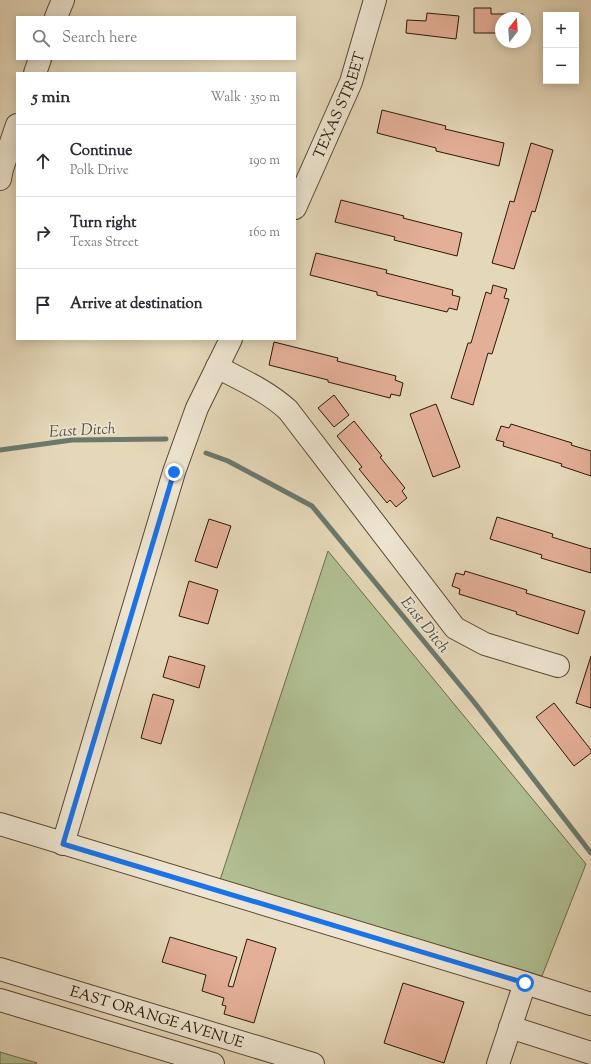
<!DOCTYPE html>
<meta charset="utf-8">
<style>
:root{--surface:#fff;--page:#f7f7f7;--text:#2b2b33;--muted:#7c7c81;--line:#e1e1e2}
body{margin:0;font-family:"Sorts Mill Goudy",serif;background:var(--page);color:var(--text)}
.controls{position:absolute;right:12px;top:12px;display:grid;overflow:hidden;border-radius:0px;box-shadow:0 2px 10px #0003}
.controls button{width:36px;height:36px;display:grid;place-items:center;padding:0;border:0;border-bottom:1px solid var(--line);background:var(--surface);color:var(--text);font:20px sans-serif}
.compass{position:absolute;left:495px;top:12px;width:36px;height:36px;border-radius:50%;background:var(--surface);box-shadow:0 2px 10px #0003;rotate:17deg}
.stop{position:absolute;width:12px;height:12px;margin:-9px;border:3px solid #1a73e8;border-radius:50%;background:#fff}
.stop.end{background:#1a73e8;border-color:#fff;box-shadow:0 1px 4px #0008}
.list{margin:0;padding:0;list-style:none}
h2{display:flex;justify-content:space-between;align-items:center;height:52px;margin:0;padding:0 16px;font-size:17px}
h2 small{font-size:13px;font-weight:400;color:var(--muted)}
.list li{display:grid;grid-template-columns:26px 1fr auto;gap:12px;align-items:center;box-sizing:border-box;height:72px;padding:0 16px;border-top:1px solid var(--line)}
.list b{display:block;font-size:15px;white-space:nowrap}
.list p{margin:0;font-size:13px;white-space:nowrap;color:var(--muted)}
.list em{font-size:13px;font-style:normal;color:var(--muted)}
.icon{flex:none;width:22px;height:22px;fill:none;stroke:currentColor;stroke-width:2;stroke-linecap:round;stroke-linejoin:round}
.map{position:relative;flex:none;width:591px;height:1064px;overflow:hidden}
.search{position:absolute;background:var(--surface);box-shadow:0 2px 10px #0003;left:16px;top:16px;width:280px;height:44px;display:flex;align-items:center;gap:10px;box-sizing:border-box;padding:0 14px;border-radius:0px;color:var(--muted);font-size:15px}
.panel{position:absolute;background:var(--surface);box-shadow:0 2px 10px #0003;left:16px;top:72px;width:280px;height:268px;border-radius:0px}
.map>svg:first-child{display:block}
.green{fill:#b0bf92;stroke:#6e6b4c}
.lines{fill:none;stroke-linecap:round;stroke-linejoin:round}
.stream{stroke:#6c796c;stroke-width:5}
.building{fill:#e4af97;stroke:#2c1707}
.minor-casing{stroke:#5a4734;stroke-width:24}
.minor{stroke:#eee6d2;stroke-width:22}
.route{stroke:#1a73e8;stroke-width:5}
.labels{text-anchor:middle;stroke-width:3;stroke-linejoin:round;paint-order:stroke}
.street-label{font-size:15px;fill:#2c1707;stroke:#eee6d2}
.water-label{font-size:16px;font-style:italic;fill:#515042;stroke:#eee6d2}
</style>
<div class="map">
<svg width="591" height="1064" viewBox="0 0 591 1064">
<rect width="100%" height="100%" fill="#e5d8b9"/>
<filter id="stains"><feTurbulence type="fractalNoise" baseFrequency=".005" numOctaves="4"/><feColorMatrix values="0 0 0 0 .2 0 0 0 0 .09 0 0 0 0 .02 0 0 0 .5 -.17"/></filter>
<radialGradient id="worn" r=".72"><stop offset=".6" stop-color="#630" stop-opacity="0"/><stop offset="1" stop-color="#630" stop-opacity=".3"/></radialGradient>
<path class="green" d="M328 551 586 864 542 976 220 880Z
M0 1052 37 1063 36 1064H0Z"/>
<g class="lines">
<path class="stream" d="M0 450 72 440 166 439
M206 453 228 461 312 506 474 702 591 853"/>
</g>
<path class="building" d="M474 8H491V14H523V18H501V33H474Z
M427 13 459 16 456 39 406 33 407 20 426 21Z
M382 110 446 126 445 129 504 143 499 166 436 151V148L377 133Z
M531 143 553 150 535 212 532 211 514 269 492 263 510 201 514 202Z
M341 200 404 216 403 218 462 233 457 256 394 240 395 237 335 222Z
M316 253 387 270 386 273 453 290 452 295 460 297 457 310 449 308 447 312 377 295V292L310 275Z
M493 285 507 289 504 298 509 299 492 354 488 353 473 405 451 398 468 343H471L486 292 491 294Z
M274 342 338 358 337 361 396 376 395 380 403 383 400 396 391 394 390 398 328 382V380L269 365Z
M334 395 349 415 334 427 318 408Z
M436 404 460 467 433 477 410 414Z
M354 421 382 456 380 457 405 488 402 491 407 498 396 507 390 500 387 503 359 469 362 467 337 436Z
M511 424 572 443 571 445 591 451V476L561 466 562 464 503 446 504 442 496 440 501 426 509 428Z
M497 517 553 534 552 537 591 549V573L541 558 542 555 490 539Z
M209 519 231 526 217 568 195 561Z
M465 571 527 590 526 593 585 611 578 634 516 614 517 612 459 594 460 589 452 586 456 573 464 575Z
M189 581 218 590 208 624 179 616Z
M169 656 205 666 199 688 163 677Z
M591 656V708L576 703Z
M153 694 174 700 161 744 141 738Z
M554 703 591 750V753L574 766 536 717Z
M170 937 237 957 228 986 233 987 247 939 276 948 254 1023 224 1014 226 1006 222 1005 224 998 202 991 206 975 162 962Z
M403 983 464 1002 444 1063 384 1043Z"/>
<g class="lines">
<defs>
<g id="minor">
<path d="M56 17 63 0"/>
<path d="M35 73 40 59"/>
<path d="M0 179 2 169 17 125"/>
<path id="s1" d="M295 208 351 82 375 0"/>
<path d="M217 367C242 380 267 391 288 410L455 628 485 644 558 666"/>
<path d="M0 824 525 983 591 1004"/>
<path d="M63 844 174 472 197 408 231 339"/>
<path id="s2" d="M0 969 313 1064"/>
<path d="M0 1000 213 1064"/>
<path d="M510 1027 591 1053"/>
<path d="M498 1064 525 983"/>
</g>
</defs>
<use href="#minor" class="minor-casing"/>
<use href="#minor" class="minor"/>
</g>
<g class="lines">
<path class="route" d="M174 472 63 844 525 983"/>
</g>
<g class="labels">
<g class="street-label">
<text dy="5" stroke="none"><textPath href="#s1" startOffset="112">TEXAS STREET</textPath></text>
<text dy="5" stroke="none"><textPath href="#s2" startOffset="164">EAST ORANGE AVENUE</textPath></text>
</g>
<g class="water-label">
<text transform="translate(82 429) rotate(-3)" y="6">East Ditch</text>
<text transform="translate(426 624) rotate(51)" y="6">East Ditch</text>
</g>
</g>
<rect width="100%" height="100%" filter="url(#stains)"/>
<rect width="100%" height="100%" fill="url(#worn)"/>
</svg>
<div class="controls">
<button>+</button>
<button>−</button>
</div>
<svg class="compass" viewBox="-18 -18 36 36"><path d="M0-13l5 13h-10z" fill="#e53935"/><path d="M0 13l5-13h-10z" fill="#7c7c81"/></svg>
<div class="stop" style="left:525px;top:983px"></div>
<div class="stop end" style="left:174px;top:472px"></div>
<div class="search"><svg class="icon" aria-label="search" viewBox="0 0 24 24"><circle cx="10" cy="10" r="6"/><path d="M15 15l6 6"/></svg>Search here</div>
<section class="panel">
<h2>5 min<small>Walk · 350 m</small></h2>
<ul class="list">
<li><svg class="icon" aria-label="ahead" viewBox="0 0 24 24"><path d="M12 20V5M6 11l6-6 6 6"/></svg><div><b>Continue</b><p>Polk Drive</p></div><em>190 m</em></li>
<li><svg class="icon" aria-label="right" viewBox="0 0 24 24"><path d="M7 20v-9h11M14 6l5 5-5 5"/></svg><div><b>Turn right</b><p>Texas Street</p></div><em>160 m</em></li>
<li><svg class="icon" aria-label="arrive" viewBox="0 0 24 24"><path d="M6 21V4h12l-3 4 3 4H6"/></svg><div><b>Arrive at destination</b></div></li>
</ul>
</section>
</div>
